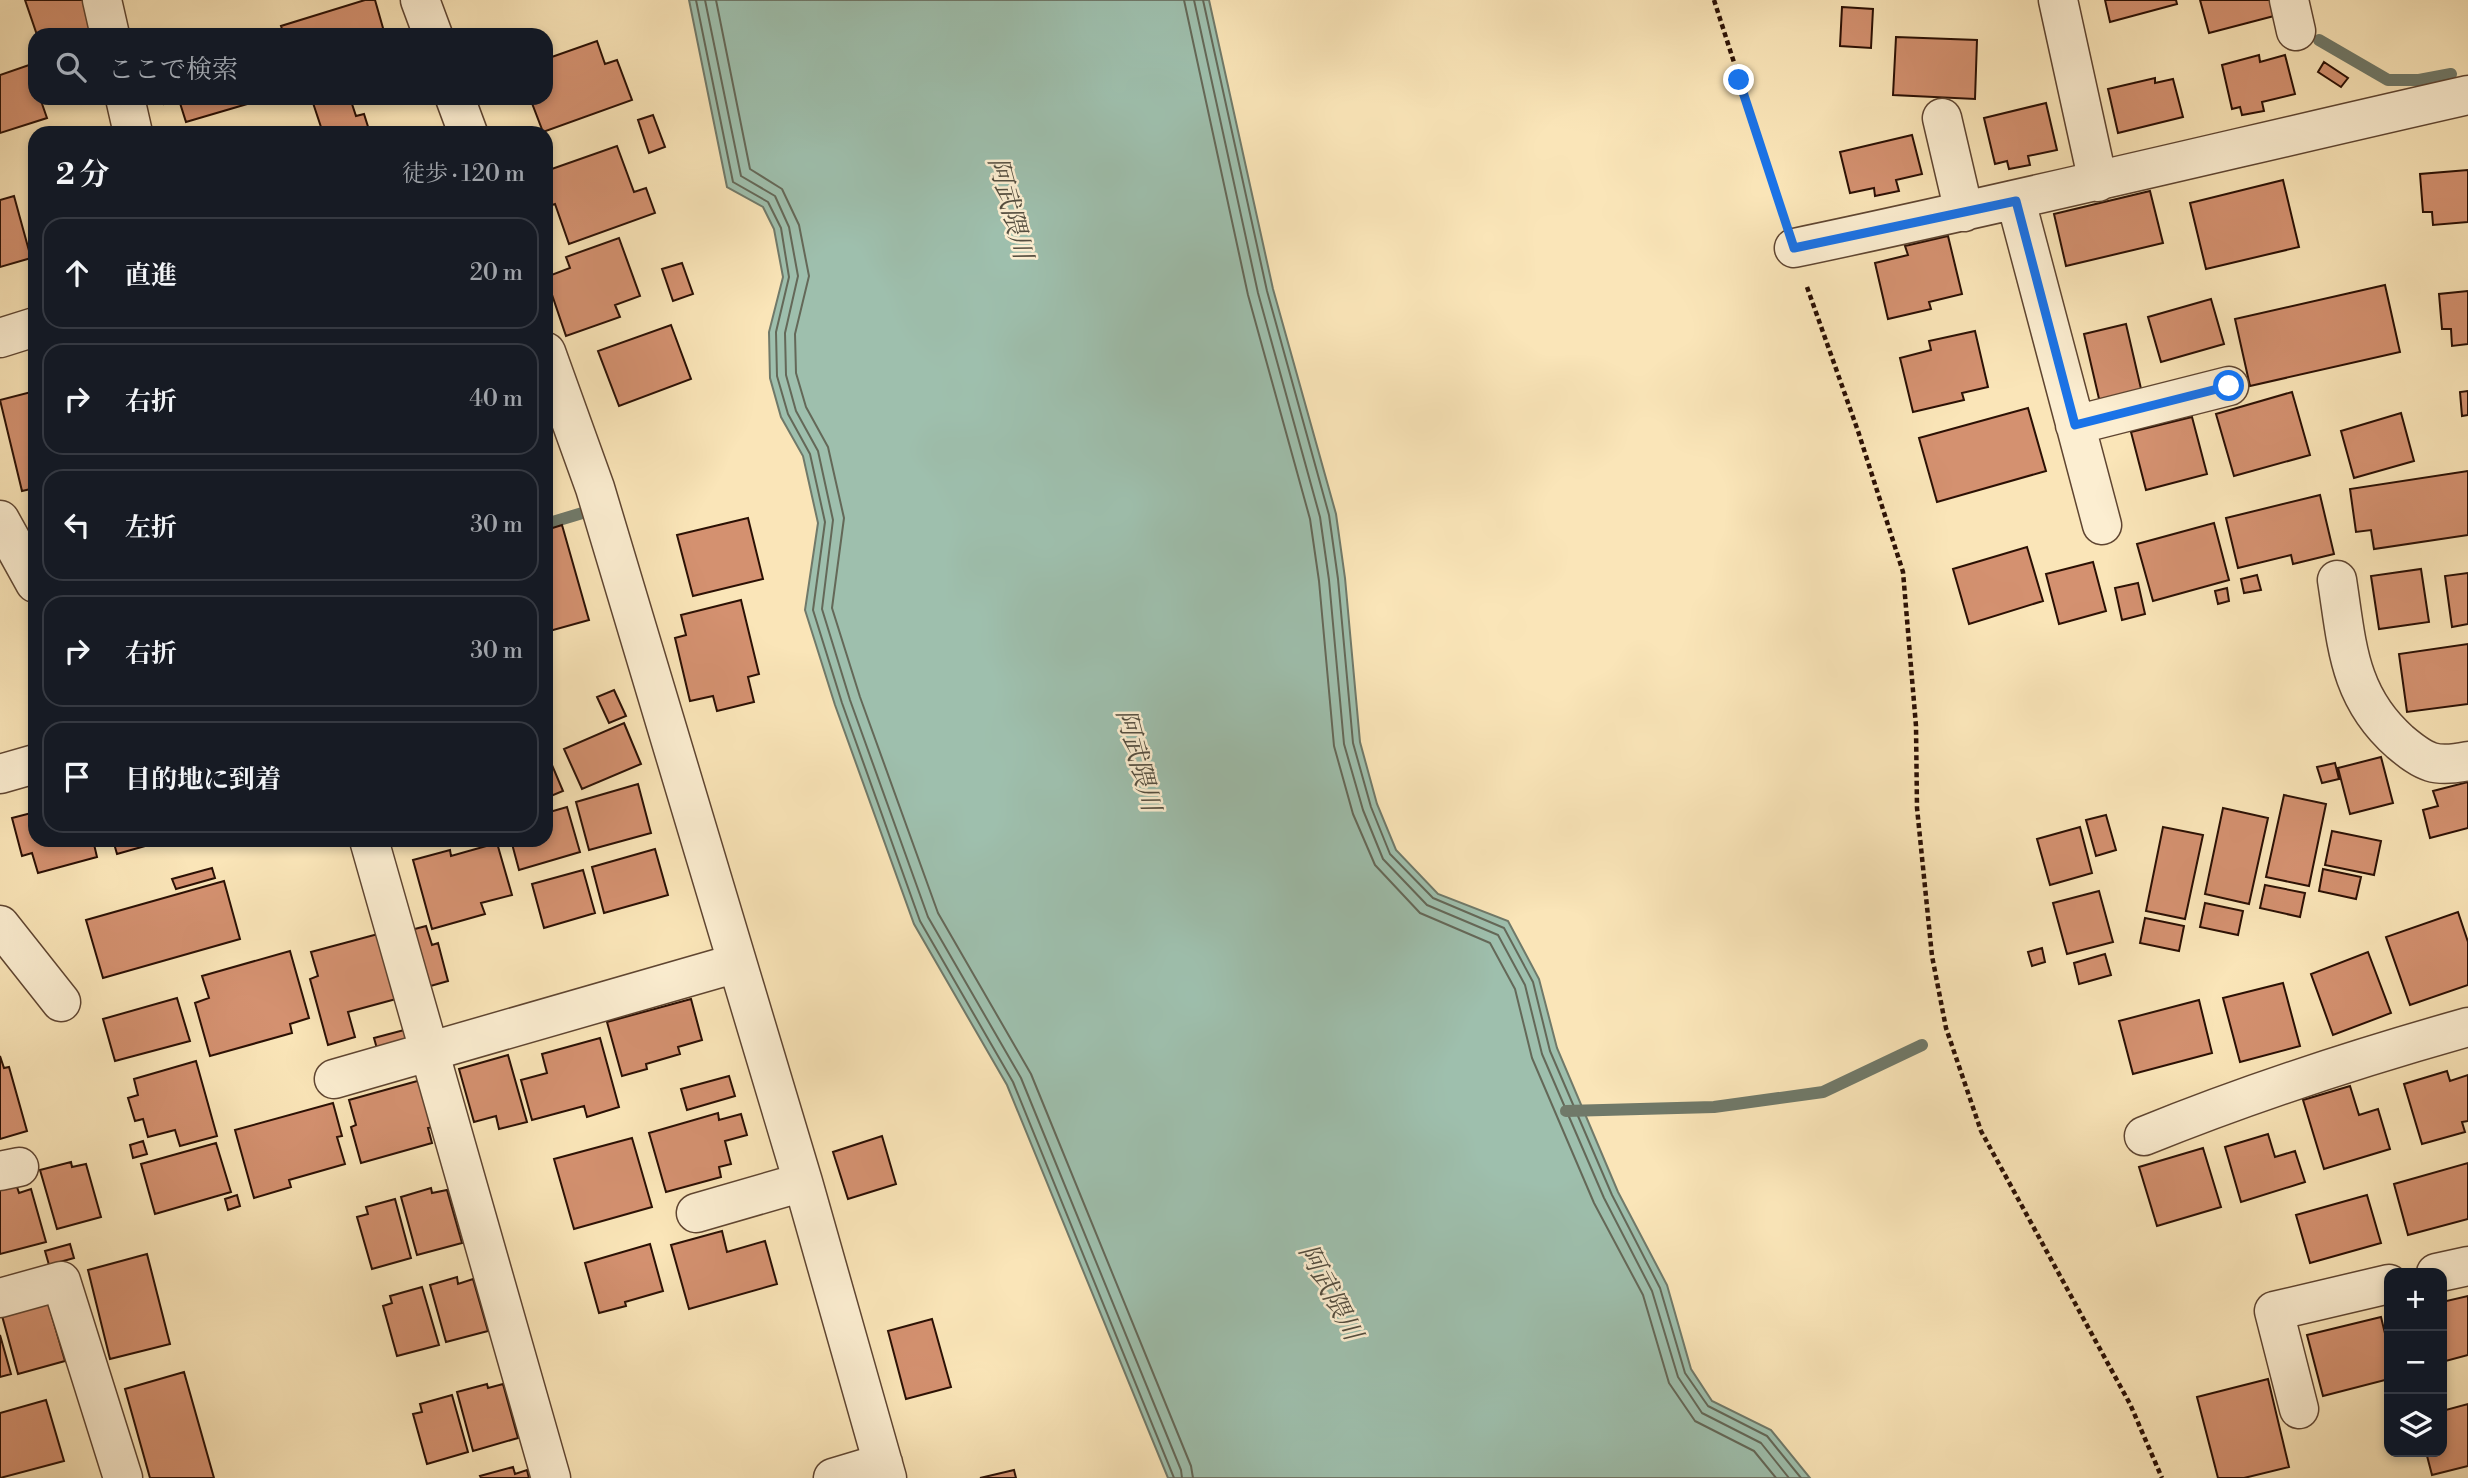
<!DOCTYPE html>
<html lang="ja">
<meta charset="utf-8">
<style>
:root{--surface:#171b24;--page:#242831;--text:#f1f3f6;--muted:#9ea1a6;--line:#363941}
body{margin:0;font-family:"Libre Bodoni","Noto Serif JP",serif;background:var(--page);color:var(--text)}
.controls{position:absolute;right:21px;bottom:21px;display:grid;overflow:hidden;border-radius:14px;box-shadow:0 4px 10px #0003}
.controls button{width:63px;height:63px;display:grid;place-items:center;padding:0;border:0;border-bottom:2px solid var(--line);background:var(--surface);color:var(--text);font:35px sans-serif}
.stop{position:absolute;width:21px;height:21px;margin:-16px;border:5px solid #1a73e8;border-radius:50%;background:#fff}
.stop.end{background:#1a73e8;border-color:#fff;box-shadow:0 2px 7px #0008}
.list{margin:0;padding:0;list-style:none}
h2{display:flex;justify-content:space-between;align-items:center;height:91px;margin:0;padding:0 28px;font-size:30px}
h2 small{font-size:23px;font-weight:400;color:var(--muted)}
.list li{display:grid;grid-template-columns:46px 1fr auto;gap:21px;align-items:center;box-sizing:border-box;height:112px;margin:0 14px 14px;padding:0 14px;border:2px solid var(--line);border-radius:21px}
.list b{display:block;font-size:26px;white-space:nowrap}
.list em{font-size:23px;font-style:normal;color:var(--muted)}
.icon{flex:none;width:38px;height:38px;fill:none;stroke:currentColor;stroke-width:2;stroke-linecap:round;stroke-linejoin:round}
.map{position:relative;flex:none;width:2468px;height:1478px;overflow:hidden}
.search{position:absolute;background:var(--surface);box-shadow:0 4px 10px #0003;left:28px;top:28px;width:525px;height:77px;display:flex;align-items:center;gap:18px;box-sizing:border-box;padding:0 24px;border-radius:21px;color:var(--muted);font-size:26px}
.panel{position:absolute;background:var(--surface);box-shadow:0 4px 10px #0003;left:28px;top:126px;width:525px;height:721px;border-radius:21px}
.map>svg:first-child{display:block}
.water{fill:#9ebfad;stroke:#707969;stroke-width:2}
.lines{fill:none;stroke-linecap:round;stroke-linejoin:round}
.shore{stroke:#646858;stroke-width:2}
.stream{stroke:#707969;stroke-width:12}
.building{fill:#d49170;stroke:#2b1004;stroke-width:2}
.minor-casing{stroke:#5f4531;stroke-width:41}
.path{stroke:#2b1004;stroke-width:4.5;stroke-dasharray:5 3.5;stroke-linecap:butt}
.minor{stroke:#fceed1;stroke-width:38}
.route{stroke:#1a73e8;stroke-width:9}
.labels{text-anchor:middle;stroke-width:5;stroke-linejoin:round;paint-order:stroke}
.water-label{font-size:26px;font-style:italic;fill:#534d3f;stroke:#fceed1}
</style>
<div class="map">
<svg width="2468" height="1478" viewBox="0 0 2468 1478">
<rect width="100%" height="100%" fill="#fae5b8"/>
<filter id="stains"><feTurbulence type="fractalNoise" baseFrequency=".00286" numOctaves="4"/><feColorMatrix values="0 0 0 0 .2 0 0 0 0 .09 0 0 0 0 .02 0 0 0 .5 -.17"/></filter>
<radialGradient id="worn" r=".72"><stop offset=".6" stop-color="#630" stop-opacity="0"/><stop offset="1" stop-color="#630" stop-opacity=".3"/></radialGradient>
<path class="water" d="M689 0H1209L1273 289 1336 514 1345 578 1360 742 1377 804 1396 850 1438 894 1508 921 1539 979 1557 1048 1618 1192 1667 1285 1691 1369 1712 1401 1771 1430 1810 1478H1168L1007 1085 914 924 835 705 805 610 818 523 803 456 781 417 770 378 769 332 783 277 774 229 763 207 727 187Z"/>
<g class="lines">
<path class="shore" d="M696 0 733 182 768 202 781 228 789 277 776 332 777 376 788 414 810 454 825 522 813 610 842 703 920 921 1013 1082 1174 1478
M705 0 741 176 775 196 789 227 798 276 785 333 786 375 796 411 818 451 833 520 822 609 850 700 928 917 1021 1078 1181 1470 1182 1478
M716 0 750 169 782 189 799 225 809 276 795 334 796 373 806 407 828 447 844 518 832 608 860 697 938 913 1031 1074 1191 1466 1193 1478
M1184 0 1248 295 1310 519 1319 581 1334 746 1353 814 1375 865 1420 913 1490 943 1515 989 1532 1058 1594 1203 1643 1295 1669 1383 1695 1421 1754 1451 1776 1478
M1194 0 1258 293 1320 517 1329 580 1344 744 1363 810 1383 859 1427 905 1498 935 1525 985 1542 1054 1604 1198 1652 1291 1678 1377 1702 1413 1761 1443 1789 1478
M1203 0 1267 291 1329 515 1338 579 1353 743 1371 807 1390 854 1433 898 1504 928 1533 982 1550 1051 1612 1195 1660 1288 1685 1373 1708 1406 1767 1436 1801 1478"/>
<path class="stream" d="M2319 40 2388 80H2419L2451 74
M546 524 589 511
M1566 1111 1714 1107 1823 1092 1922 1045"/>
</g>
<path class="building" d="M25 0H84L95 33 88 35H37Z
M365 0H375L385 35H284L281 26Z
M2105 0H2176L2177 4 2110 22Z
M2200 0H2270L2274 16 2209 33Z
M1842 7 1873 9 1871 48 1840 46Z
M1896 37 1977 40 1975 99 1893 95Z
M597 41 605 64 617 60 632 100 543 132 530 98H546V59Z
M2259 55 2260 62 2285 55 2295 94 2262 102 2264 111 2242 115 2240 107 2232 109 2222 65Z
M2324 62 2348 78 2341 87 2318 72Z
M29 65 35 82V98H40L47 118 0 133V75Z
M2155 78V83L2173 79 2183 117 2118 133 2108 89Z
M162 98H253L254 102 186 122 179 100 164 104Z
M318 98H350L356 116 364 114 370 133H323L312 100Z
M2046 103 2057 150 2028 156 2030 165 2009 169 2007 161 1995 164 1984 118Z
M653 115 665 147 649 153 638 120Z
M1912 135 1922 174 1896 180 1899 191 1875 196 1874 188 1850 193 1840 152Z
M617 146 634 192 646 188 655 213 569 244 555 204 546 207V171Z
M2468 170V222L2433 225 2432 212H2423L2420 174Z
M2283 180 2299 247 2206 269 2190 203Z
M2150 191 2163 243 2066 266 2054 214Z
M14 196 31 258 0 267V200Z
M1948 236 1962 294 1929 302 1931 309 1888 319 1875 263 1908 255 1905 246Z
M619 238 640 296 615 305 620 317 566 336 546 277 570 268 566 257Z
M682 263 693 294 673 301 662 269Z
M2385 285 2400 352 2250 386 2235 319Z
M2468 291V344L2452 346 2451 329H2442L2439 294Z
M2211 299 2224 344 2161 362 2148 317Z
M2126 324 2142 393 2100 403 2084 334Z
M671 325 691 379 619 406 598 351Z
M1975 331 1988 387 1962 393 1964 400 1913 412 1900 358 1931 350 1929 341Z
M35 391V488L22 491 0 400Z
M2468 391V415L2462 416 2460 392Z
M2292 392 2310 455 2234 476 2216 414Z
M2028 408 2046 471 1937 502 1919 438Z
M2401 413 2414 461 2354 478 2341 431Z
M2192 417 2207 474 2146 490 2131 432Z
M2468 471V535L2374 549 2371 530 2356 532 2350 489Z
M2320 495 2334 554 2293 564 2291 555 2238 568 2226 518Z
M748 518 763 579 693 596 677 535Z
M2214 523 2229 580 2153 601 2137 544Z
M562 525 589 620 546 632V530Z
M2027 547 2043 601 1969 624 1953 569Z
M2093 562 2106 611 2059 624 2046 574Z
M2421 569 2429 622 2379 629 2371 576Z
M2468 573V624L2452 627 2445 576Z
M2257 575 2261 590 2244 593 2241 579Z
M2138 583 2145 614 2122 620 2115 588Z
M2227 588 2229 601 2218 604 2215 591Z
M741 600 759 674 748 677 754 702 717 711 713 696 690 701 675 638 686 635 681 615Z
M2468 644V704L2407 712 2399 654Z
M614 690 626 716 609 723 597 697Z
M624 723 641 764 582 789 564 749Z
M2381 757 2393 803 2350 814 2338 768Z
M549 758 563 791 546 798V759Z
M2335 763 2339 779 2322 783 2317 767Z
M2468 782V828L2430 838 2423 810 2438 806 2433 791Z
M638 784 651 833 589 850 576 802Z
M2284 795 2326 804 2309 886 2266 877Z
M567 807 580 852 519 870 511 840H546V813Z
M2223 808 2268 818 2249 904 2205 894Z
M35 812V840H93L97 857 38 873 32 853 22 856 12 818Z
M2106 815 2116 850 2096 856 2086 820Z
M2080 827 2092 873 2050 885 2037 839Z
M2163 827 2203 835 2185 919 2146 911Z
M2332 831 2381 841 2374 875 2325 865Z
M113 840H158L159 842 117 854Z
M497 843 512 895 481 903 485 914 432 929 413 860 450 850 451 856Z
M655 849 668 895 604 913 592 867Z
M212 868 215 878 176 889 172 879Z
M2323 869 2361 877 2356 899 2319 891Z
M583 870 595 913 544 928 532 884Z
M224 881 240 939 103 978 86 920Z
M2265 885 2305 893 2300 917 2260 908Z
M2099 891 2113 942 2067 954 2053 903Z
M2205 903 2243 911 2238 935 2200 927Z
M2458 912 2468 942V985L2410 1005 2386 937Z
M2145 918 2184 926 2179 951 2140 943Z
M426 926 432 945 438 943 448 981 427 987 411 930Z
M378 934 396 999 348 1012 355 1037 328 1045 310 979 318 976 311 952Z
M2042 948 2045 962 2032 966 2028 952Z
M290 951 309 1018 290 1024 292 1033 210 1056 195 1003 209 998 202 976Z
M2368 952 2391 1013 2333 1035 2311 974Z
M2105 954 2111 975 2079 984 2074 963Z
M2283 983 2300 1046 2240 1062 2223 998Z
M177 998 190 1041 115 1061 103 1019Z
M691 999 702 1040 678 1047 680 1054 646 1064 647 1069 622 1076 607 1022Z
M2199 1000 2212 1053 2133 1074 2119 1021Z
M408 1029 413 1046 379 1056 374 1038Z
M600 1038 619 1107 587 1117 584 1106 532 1120 521 1080 547 1073 542 1054Z
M508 1055 527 1122 499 1129 496 1116 474 1122 459 1069Z
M0 1056 4 1068 9 1067 27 1131 0 1139Z
M196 1061 217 1136 180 1146 175 1130 148 1137 143 1119 135 1121 128 1098 138 1095 134 1079Z
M2447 1071 2450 1081 2468 1075V1121L2462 1122 2465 1132 2422 1144 2404 1084Z
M729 1076 735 1096 687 1110 681 1089Z
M421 1080 434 1127 428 1128 432 1143 361 1163 351 1127 356 1125 349 1100Z
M2350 1086 2359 1115 2378 1109 2390 1149 2324 1169 2303 1100Z
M333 1103 342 1136 337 1137 345 1164 289 1180 291 1187 254 1198 235 1130Z
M718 1113 719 1120 741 1114 747 1135 725 1141 731 1164 719 1167 721 1177 666 1192 649 1133Z
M2268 1134 2275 1157 2295 1151 2305 1182 2241 1202 2225 1147Z
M882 1136 896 1184 848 1199 833 1152Z
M632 1138 652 1207 574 1229 554 1159Z
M143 1141 147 1154 133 1158 130 1145Z
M216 1143 231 1192 155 1214 141 1164Z
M2203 1148 2221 1207 2157 1226 2139 1167Z
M71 1162 72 1167 86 1164 101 1217 57 1229 40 1170Z
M2468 1163V1219L2408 1235 2394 1184Z
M16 1184 19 1193 31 1189 46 1242 0 1254V1189Z
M431 1188 432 1193 447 1190 462 1243 417 1255 401 1197Z
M237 1195 240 1206 228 1210 225 1199Z
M2367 1195 2381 1243 2310 1263 2296 1215Z
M395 1199 411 1258 372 1269 357 1217 368 1214 366 1207Z
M722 1231 727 1252 765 1241 777 1284 689 1309 671 1245Z
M70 1244 74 1258 49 1265 45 1251Z
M650 1244 663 1291 625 1302 626 1306 599 1313 585 1263Z
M147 1254 170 1344 110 1359 88 1270Z
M457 1277 458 1284 473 1279 488 1331 446 1342 430 1285Z
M422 1287 439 1345 397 1356 383 1306 392 1303 390 1296Z
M2468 1296V1355L2442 1362V1302Z
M47 1299 65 1361 18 1374 1 1312Z
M2381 1317 2389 1350V1379L2323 1396 2307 1335Z
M932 1319 951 1387 906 1399 888 1331Z
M0 1335 11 1374 0 1377Z
M184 1372 214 1478H150L125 1389Z
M2268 1379 2289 1467 2244 1478H2218L2197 1397Z
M487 1384 488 1388 503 1384 518 1438 473 1451 457 1392Z
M452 1395 468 1452 427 1464 413 1414 422 1412 420 1404Z
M46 1400 64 1461 0 1478V1413Z
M2468 1404V1466L2432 1475 2426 1452H2442V1411Z
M513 1467 515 1474 527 1470 529 1478H481L480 1476Z
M1014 1470 1016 1478H980Z"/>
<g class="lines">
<defs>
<path id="minor" d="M102 0 110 35
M420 0 433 35
M2058 0 2098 182
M2289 0 2296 31
M125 98 133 133
M455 98 468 133
M1942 118 1964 212
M2016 201 2102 525
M1794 248C2019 201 2243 146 2468 95
M0 338 35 327
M546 352 595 488 803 1182 887 1478
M2075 425 2229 386
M0 520 35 583
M2337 580C2347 644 2348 696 2400 742 2425 763 2435 768 2468 761
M0 774 35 764
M369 840 551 1478
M0 925 61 1002
M334 1079 737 963
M2144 1136C2250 1093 2358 1058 2468 1027
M0 1171 19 1167
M696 1213 803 1182
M2436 1273 2468 1266
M0 1298 61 1281 123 1478
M2299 1409 2274 1311 2389 1284
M833 1478 883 1463"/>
</defs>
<use href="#minor" class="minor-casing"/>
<path class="path" d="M1714 0 1781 209
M1807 287 1858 431 1903 572 1916 726 1917 808 1932 956 1946 1028 1981 1131 2130 1404 2162 1478"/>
<use href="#minor" class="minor"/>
</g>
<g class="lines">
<path class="route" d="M1739 80 1794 248 2016 201 2075 425 2229 386"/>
</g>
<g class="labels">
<g class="water-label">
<text transform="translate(1011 208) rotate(75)" y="9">阿武隈川</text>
<text transform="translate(1139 760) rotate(75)" y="9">阿武隈川</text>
<text transform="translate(1331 1292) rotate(62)" y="9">阿武隈川</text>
</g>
</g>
<rect width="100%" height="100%" filter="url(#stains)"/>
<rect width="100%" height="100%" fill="url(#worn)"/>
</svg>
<div class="controls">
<button>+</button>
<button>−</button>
<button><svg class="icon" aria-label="layers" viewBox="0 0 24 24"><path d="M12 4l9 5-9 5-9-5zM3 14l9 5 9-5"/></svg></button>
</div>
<div class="stop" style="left:2229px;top:386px"></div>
<div class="stop end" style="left:1739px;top:80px"></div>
<div class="search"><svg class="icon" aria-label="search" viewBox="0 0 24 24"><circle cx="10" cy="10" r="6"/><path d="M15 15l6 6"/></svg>ここで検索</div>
<section class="panel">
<h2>2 分<small>徒歩 · 120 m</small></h2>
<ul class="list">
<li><svg class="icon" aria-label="ahead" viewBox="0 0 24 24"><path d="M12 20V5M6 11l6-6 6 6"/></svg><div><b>直進</b></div><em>20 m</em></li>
<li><svg class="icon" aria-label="right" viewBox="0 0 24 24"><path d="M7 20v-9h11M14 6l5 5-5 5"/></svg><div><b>右折</b></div><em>40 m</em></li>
<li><svg class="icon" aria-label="left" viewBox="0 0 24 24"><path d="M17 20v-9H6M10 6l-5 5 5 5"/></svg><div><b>左折</b></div><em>30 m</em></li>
<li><svg class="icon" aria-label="right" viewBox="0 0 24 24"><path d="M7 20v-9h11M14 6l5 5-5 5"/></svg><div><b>右折</b></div><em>30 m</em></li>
<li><svg class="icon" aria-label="arrive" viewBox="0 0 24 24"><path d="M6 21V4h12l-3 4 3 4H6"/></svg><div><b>目的地に到着</b></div></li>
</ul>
</section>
</div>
